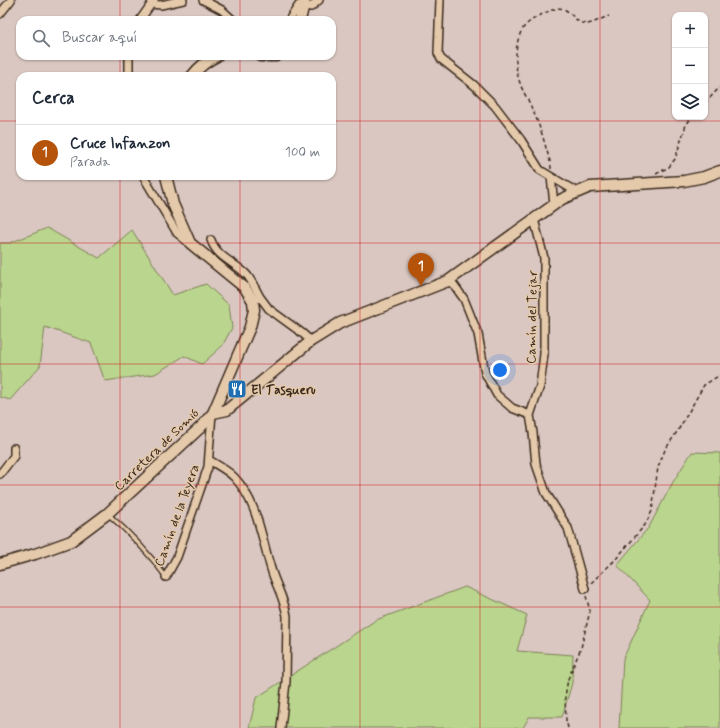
<!DOCTYPE html>
<html lang="es">
<meta charset="utf-8">
<style>
:root{--surface:#fff;--page:#f2f2f3;--text:#1f2937;--muted:#747a83;--line:#e0e1e3;--accent:#b45309}
body{margin:0;font-family:Mynerve,sans-serif;background:var(--page);color:var(--text)}
.controls{position:absolute;right:12px;top:12px;display:grid;overflow:hidden;border-radius:8px;box-shadow:0 1px 3px #0004}
.controls button{width:36px;height:36px;display:grid;place-items:center;padding:0;border:0;border-bottom:1px solid var(--line);background:var(--surface);color:var(--text);font:20px sans-serif}
.you{position:absolute;left:500px;top:370px;width:14px;height:14px;margin:-10px;border:3px solid #fff;border-radius:50%;background:#1a73e8;box-shadow:0 0 0 6px #1a73e833}
.badge{display:grid;place-items:center;width:26px;height:26px;border-radius:50%;background:var(--accent);color:#fff;font-size:13px;font-weight:700}
.pin{position:absolute;translate:-50% -33px;filter:drop-shadow(0 1px 2px #0008)}
.pin::after{content:'';position:absolute;top:21px;width:14px;height:12px;background:inherit;clip-path:polygon(0 0,100% 0,50% 100%)}
.list{margin:0;padding:0;list-style:none}
h2{display:flex;justify-content:space-between;align-items:center;height:52px;margin:0;padding:0 16px;font-size:17px}
h2 small{font-size:13px;font-weight:400;color:var(--muted)}
.list li{display:grid;grid-template-columns:26px 1fr auto;gap:12px;align-items:center;box-sizing:border-box;height:56px;padding:0 16px;border-top:1px solid var(--line)}
.list b{display:block;font-size:15px;white-space:nowrap}
.list p{margin:0;font-size:13px;white-space:nowrap;color:var(--muted)}
.list em{font-size:13px;font-style:normal;color:var(--muted)}
.icon{flex:none;width:22px;height:22px;fill:none;stroke:currentColor;stroke-width:2;stroke-linecap:round;stroke-linejoin:round}
.map{position:relative;flex:none;width:720px;height:728px;overflow:hidden}
.search{position:absolute;background:var(--surface);box-shadow:0 1px 3px #0004;left:16px;top:16px;width:320px;height:44px;display:flex;align-items:center;gap:10px;box-sizing:border-box;padding:0 14px;border-radius:12px;color:var(--muted);font-size:15px}
.panel{position:absolute;background:var(--surface);box-shadow:0 1px 3px #0004;left:16px;top:72px;width:320px;height:108px;border-radius:12px}
.map>svg:first-child{display:block}
.green{fill:#bad58d;stroke:#7a8056}
.lines{fill:none;stroke-linecap:round;stroke-linejoin:round}
.lane-casing{stroke:#3b2a1e;stroke-width:6}
.street-casing{stroke:#3b2a1e;stroke-width:10}
.secondary-casing{stroke:#3b2a1e;stroke-width:13}
.path{stroke:#3b2a1e;stroke-width:1.5;stroke-dasharray:4 3;stroke-linecap:butt}
.lane{stroke:#e4c9ab;stroke-width:3.5}
.street{stroke:#e4c9ab;stroke-width:7}
.secondary{stroke:#e4c9ab;stroke-width:10}
.grid{fill:none;stroke:#d62828;stroke-width:1;stroke-opacity:0.55}
.labels{text-anchor:middle;stroke-width:3;stroke-linejoin:round;paint-order:stroke}
.street-label{font-size:13px;fill:#3b2a1e;stroke:#e4c9ab}
.poi-label{font-size:13px;font-weight:bold;fill:#3b2a1e;stroke:#e4c9ab;text-anchor:start}
</style>
<div class="map">
<svg width="720" height="728" viewBox="0 0 720 728">
<rect width="100%" height="100%" fill="#dac7c1"/>
<filter id="ink" filterUnits="userSpaceOnUse"><feTurbulence type="fractalNoise" baseFrequency=".025" numOctaves="2"/><feDisplacementMap in="SourceGraphic" scale="8" xChannelSelector="R" yChannelSelector="G"/><feConvolveMatrix kernelMatrix="1 2 1 2 8 2 1 2 1" color-interpolation-filters="sRGB"/></filter>
<g filter="url(#ink)">
<path class="green" d="M47 228 99 258 132 230 173 295 206 284 229 305 232 328 222 346 202 364 184 356 155 374 105 381 91 343 45 327 40 366 10 400 0 397V243H10Z
M692 452 720 453V728H619L623 659 650 600 617 565 649 527 673 482Z
M465 587 527 615 517 651 573 655 572 683 562 717H529L523 728H249L256 698 376 620Z"/>
<g class="lines">
<defs>
<path id="lane" d="M108 514C131 534 149 553 166 577"/>
<path id="street" d="M203 0 222 10 233 20
M440 0 438 53 441 59 474 85 495 106 521 140 540 170 565 185 577 192
M151 4 161 5 183 0
M0 14 11 0
M140 20 154 0
M289 20 299 5 311 7 319 0
M129 76V56
M143 176 177 233 189 243
M551 177 554 204
M211 240C217 258 235 262 247 275 252 281 256 290 260 297
M448 281 454 285 464 299 478 334 485 373 497 395 512 408 530 415 533 433 536 464 546 493 568 528 585 589
M257 299 260 297 269 309 302 333 311 341
M530 415 540 386 544 354V258L534 219
M209 460C217 465 227 470 234 477 259 503 262 543 273 575 278 589 285 602 287 616L286 682 281 728
M0 474 14 456V448
M166 577 177 557 208 467 212 413"/>
<path id="secondary" d="M300 20 305 0
M260 56H276
M192 76C199 67 206 61 217 56
M213 413 227 410 311 341 340 323 448 281 562 199 590 187 684 181 704 177 720 171
M0 564 35 554 71 541 107 514 201 427 213 413 250 327 254 310 253 301 245 288 190 243 173 204 166 176"/>
</defs>
<use href="#lane" class="lane-casing"/>
<use href="#street" class="street-casing"/>
<use href="#secondary" class="secondary-casing"/>
<path class="path" d="M705 103 720 87
M551 169C551 162 548 155 546 148 542 132 536 117 529 102 526 96 522 90 520 83 514 68 514 40 524 27 528 21 547 11 555 9 569 4 573 23 586 24 593 24 602 18 609 16
M656 174 669 167 675 159 686 125 692 117
M591 583 615 560 645 525 652 511 658 467 665 450 680 427 704 385 720 375
M568 728 566 720 565 697 568 679 581 648 590 611 586 596"/>
<use href="#lane" class="lane"/>
<use href="#street" class="street"/>
<use href="#secondary" class="secondary"/>
</g>
</g>
<path class="grid" d="M120 0V20M240 0V20M360 0V728M480 0V728M600 0V728M120 56V76M240 56V76M0 121H20M332 121H720M120 176V728M240 176V728M0 243H720M0 364H720M0 485H720M0 607H720"/>
<defs>
<symbol id="restaurant-square" viewBox="-11 -11 22 22"><rect x="-9" y="-9" width="18" height="18" rx="4" fill="#1f6fb2" stroke="#e4c9ab"/><path d="M-5-6h1v4h1v-4h1v4h1v-4h1v5L-1.5 .5V6h-2V.5L-5-1ZM5-6V6H3V1.5H1.5Q1.5-4 5-6Z" fill="#fff"/></symbol>
</defs>
<g fill-rule="evenodd">
<use href="#restaurant-square" x="226" y="378" width="22" height="22"/>
</g>
<g class="labels">
<g class="street-label">
<text transform="translate(531 317) rotate(-89)" y="5">Camín del Tejar</text>
<text transform="translate(156 449) rotate(-44)" y="5">Carretera de Somió</text>
<text transform="translate(176 515) rotate(-70)" y="5">Camín de la Teyera</text>
</g>
<g class="poi-label">
<text x="251" y="394">El Tasqueru</text>
</g>
</g>
</svg>
<div class="controls">
<button>+</button>
<button>−</button>
<button><svg class="icon" aria-label="layers" viewBox="0 0 24 24"><path d="M12 4l9 5-9 5-9-5zM3 14l9 5 9-5"/></svg></button>
</div>
<div class="you"></div>
<div class="pin badge" style="left:421px;top:286px">1</div>
<div class="search"><svg class="icon" aria-label="search" viewBox="0 0 24 24"><circle cx="10" cy="10" r="6"/><path d="M15 15l6 6"/></svg>Buscar aquí</div>
<section class="panel">
<h2>Cerca<small></small></h2>
<ul class="list">
<li><span class="badge">1</span><div><b>Cruce Infanzon</b><p>Parada</p></div><em>100 m</em></li>
</ul>
</section>
</div>
